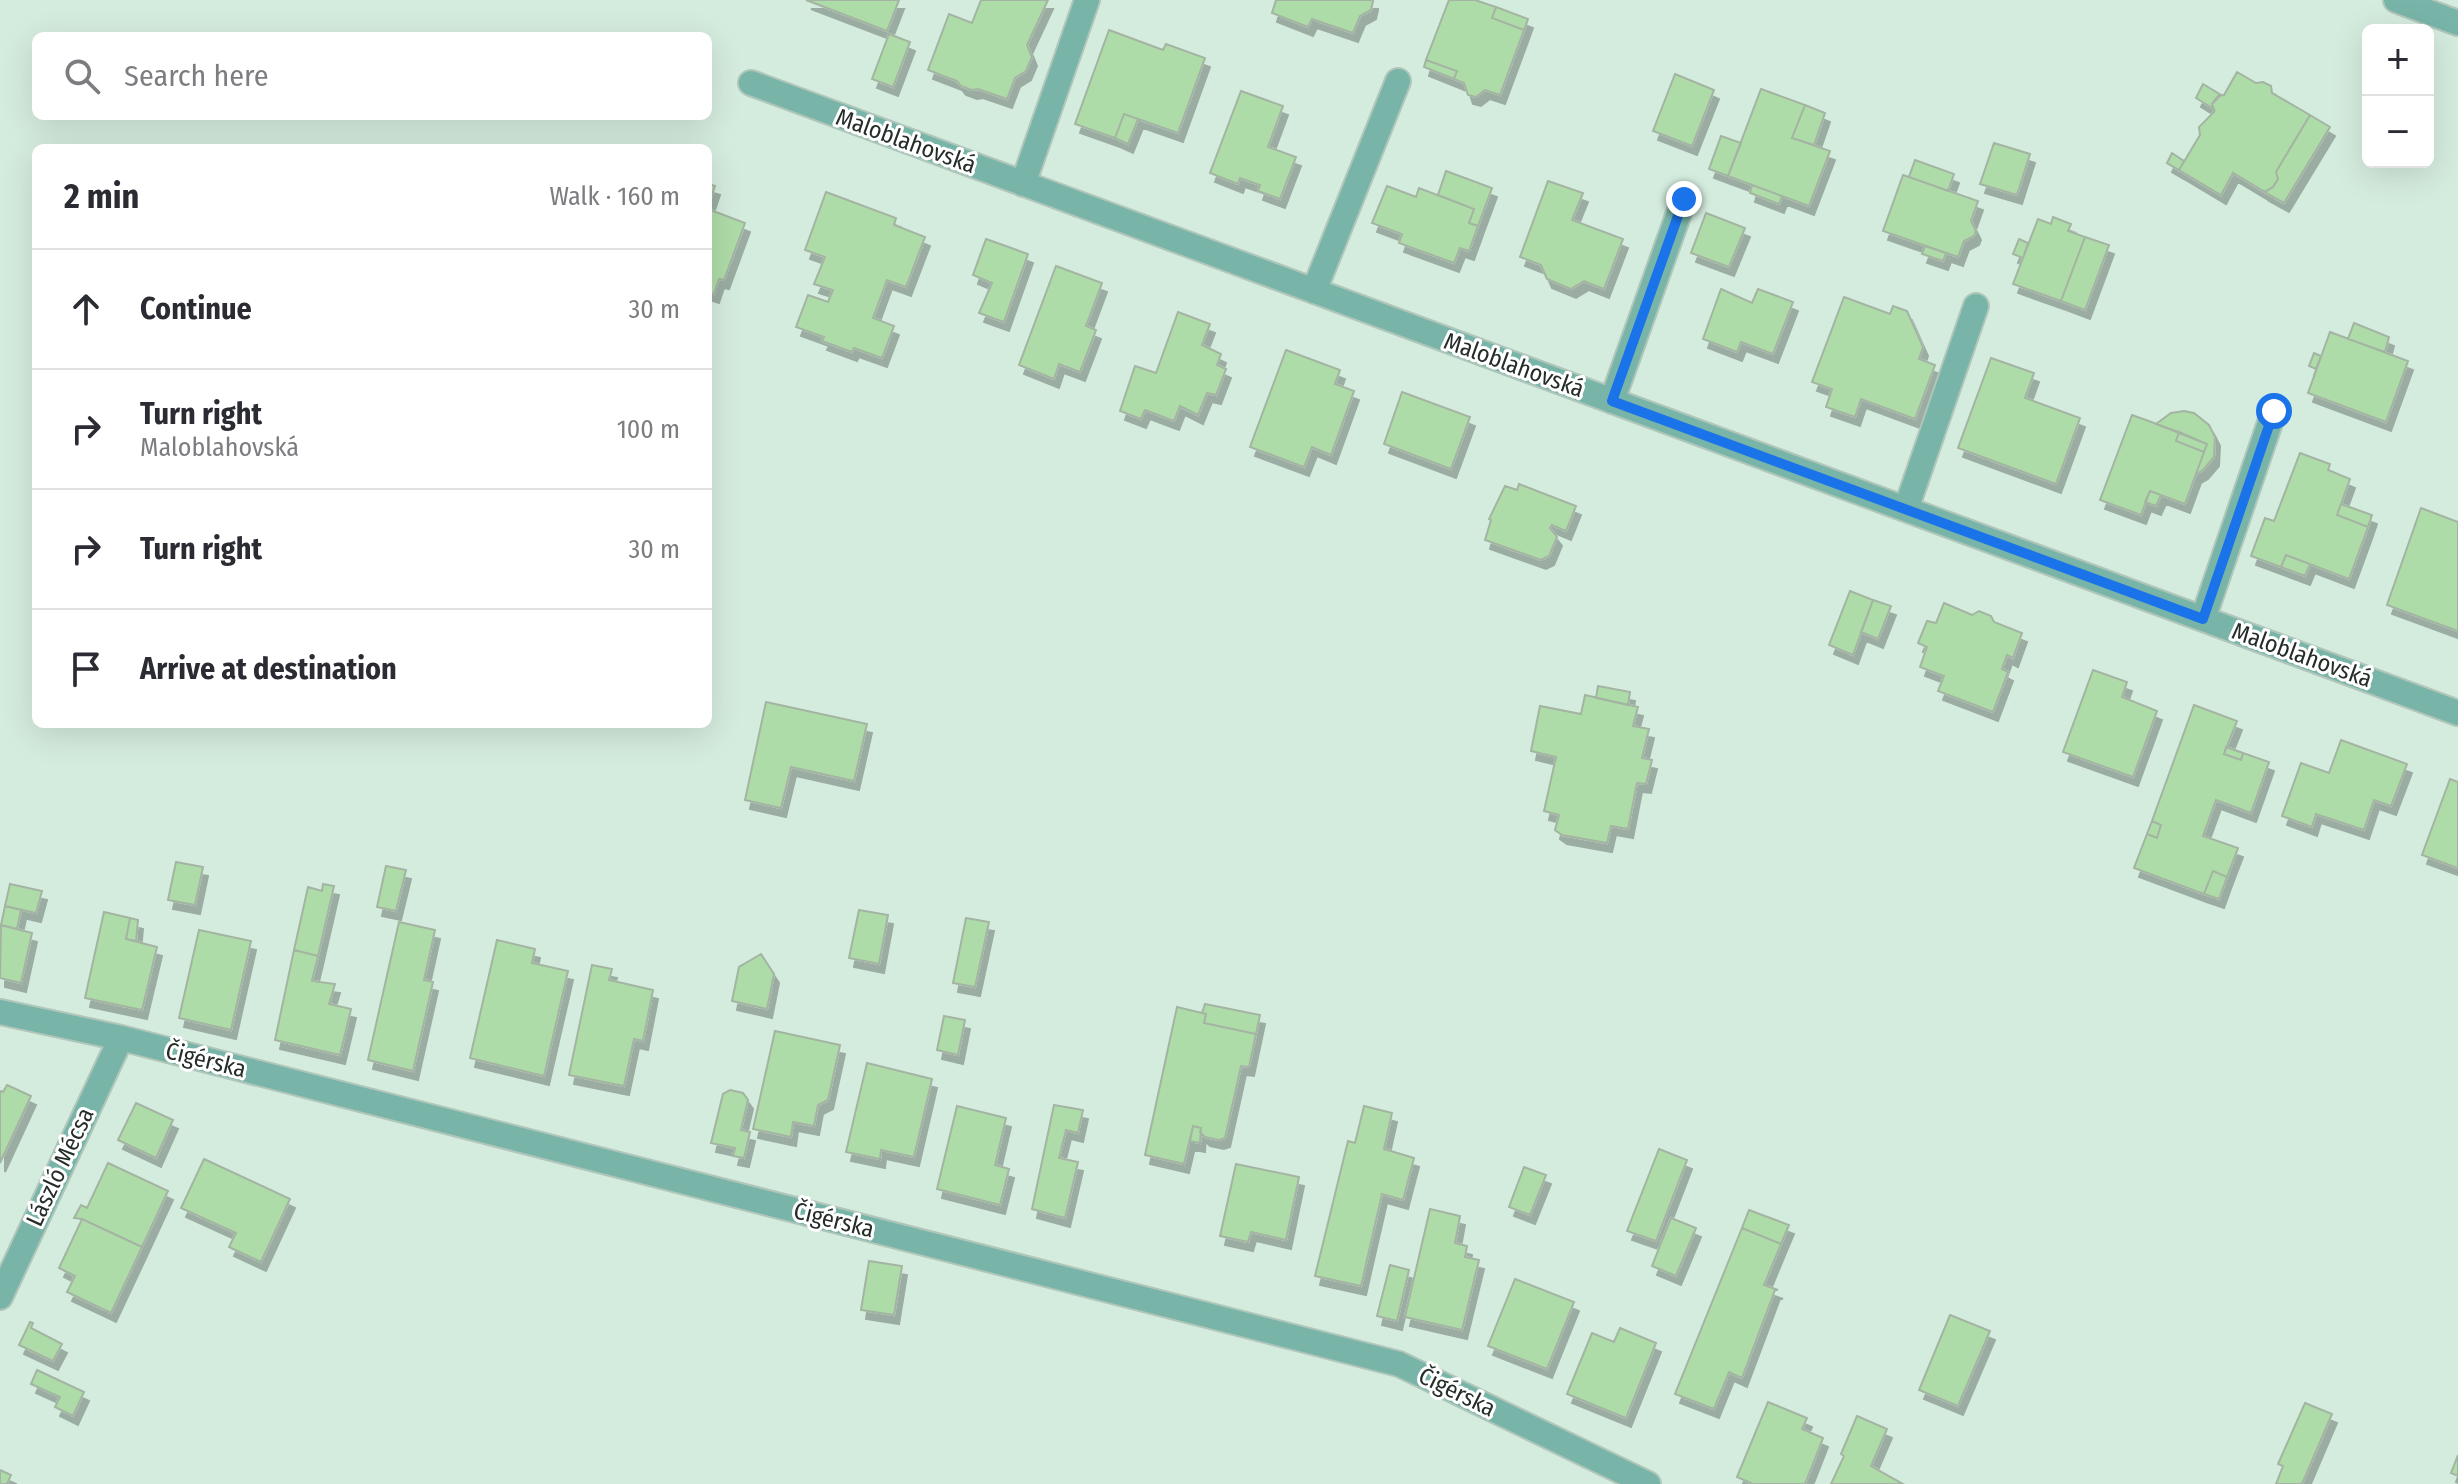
<!DOCTYPE html>
<meta charset="utf-8">
<style>
:root{--surface:#fff;--page:#f7f7f7;--text:#2b2b33;--muted:#7c7c81;--line:#e1e1e2}
body{margin:0;font-family:"Fira Sans Condensed",sans-serif;background:var(--page);color:var(--text)}
.controls{position:absolute;right:24px;top:24px;display:grid;overflow:hidden;border-radius:12px;box-shadow:0 8px 32px #0002}
.controls button{width:72px;height:72px;display:grid;place-items:center;padding:0;border:0;border-bottom:2px solid var(--line);background:var(--surface);color:var(--text);font:40px sans-serif}
.stop{position:absolute;width:24px;height:24px;margin:-18px;border:6px solid #1a73e8;border-radius:50%;background:#fff}
.stop.end{background:#1a73e8;border-color:#fff;box-shadow:0 2px 8px #0008}
.list{margin:0;padding:0;list-style:none}
h2{display:flex;justify-content:space-between;align-items:center;height:104px;margin:0;padding:0 32px;font-size:34px}
h2 small{font-size:26px;font-weight:400;color:var(--muted)}
.list li{display:grid;grid-template-columns:52px 1fr auto;gap:24px;align-items:center;box-sizing:border-box;height:120px;padding:0 32px;border-top:2px solid var(--line)}
.list b{display:block;font-size:30px;white-space:nowrap}
.list p{margin:0;font-size:26px;white-space:nowrap;color:var(--muted)}
.list em{font-size:26px;font-style:normal;color:var(--muted)}
.icon{flex:none;width:44px;height:44px;fill:none;stroke:currentColor;stroke-width:2;stroke-linecap:round;stroke-linejoin:round}
.map{position:relative;flex:none;width:2458px;height:1484px;overflow:hidden}
.search{position:absolute;background:var(--surface);box-shadow:0 8px 32px #0002;left:32px;top:32px;width:680px;height:88px;display:flex;align-items:center;gap:20px;box-sizing:border-box;padding:0 28px;border-radius:12px;color:var(--muted);font-size:30px}
.panel{position:absolute;background:var(--surface);box-shadow:0 8px 32px #0002;left:32px;top:144px;width:680px;height:584px;border-radius:12px}
.map>svg:first-child{display:block}
.building{fill:#aedca8;stroke:#a4b4a2;stroke-width:2;filter:url(#shadow)}
.lines{fill:none;stroke-linecap:round;stroke-linejoin:round}
.minor-casing{stroke:#b1c6ba;stroke-width:28}
.minor{stroke:#78b5a8;stroke-width:24}
.route{stroke:#1a73e8;stroke-width:10}
.labels{text-anchor:middle;stroke-width:6;stroke-linejoin:round;paint-order:stroke}
.street-label{font-size:24px;fill:#242d28;stroke:#fff}
</style>
<div class="map">
<svg width="2458" height="1484" viewBox="0 0 2458 1484">
<defs>
<filter id="shadow"><feDropShadow dx="5" dy="9" stdDeviation="0" flood-color="#0004"/></filter>
</defs>
<rect width="100%" height="100%" fill="#d4ecde"/>
<path class="building" d="M806 0H899L887 31Z
M981 0H1048L1027 45 1032 57 1026 71 1015 78 1007 99 978 89 972 90 961 86 957 81 928 70 949 14 972 23Z
M1276 0H1373V1L1371 10 1360 16 1353 33 1312 19 1308 27 1272 13Z
M1449 0H1475L1496 7 1492 18 1524 30 1500 95 1485 90 1476 97 1468 95 1464 83 1454 79 1457 71 1426 60Z
M1496 7 1528 19 1524 30 1492 18Z
M1109 30 1163 50 1166 44 1205 58 1178 133 1124 114 1115 138 1075 124Z
M889 34 910 42 893 87 872 79Z
M1426 60 1457 71 1454 79 1424 67Z
M2237 72 2256 83 2263 82 2271 86 2272 93 2310 115 2276 172 2278 179 2273 187 2265 192 2233 173 2221 195 2179 170 2200 135 2199 127 2214 112 2212 104 2218 96 2224 95Z
M1675 74 1714 90 1692 146 1653 131Z
M2203 84 2221 95 2212 104 2214 109 2196 98Z
M1761 89 1805 105 1792 138 1830 151 1809 206 1728 176Z
M1241 91 1283 106 1268 147 1296 157 1280 199 1258 191 1260 185 1240 178 1238 184 1210 173Z
M1805 105 1825 113 1814 145 1792 138Z
M1124 114 1138 119 1128 144 1115 138Z
M2310 115 2330 127 2284 203 2264 192 2273 187 2278 179 2276 172Z
M1721 136 1741 143 1728 176 1709 169Z
M1994 143 2030 154 2017 195 1980 184Z
M2172 153 2184 161 2179 170 2167 163Z
M1915 160 1954 174 1948 191 1909 177Z
M1446 171 1492 188 1478 226 1469 223 1474 209 1438 195Z
M1903 175 1978 201 1971 221 1976 231 1974 236 1964 241 1958 257 1883 231Z
M1548 181 1583 193 1572 220 1623 239 1604 289 1584 281 1571 289 1547 279 1541 265 1520 257Z
M708 184 715 186 708 207Z
M1752 185 1782 196 1779 204 1750 193Z
M1387 186 1416 197 1419 188 1474 209 1469 223 1478 226 1469 251 1460 248 1454 263 1399 243 1402 234 1372 223Z
M826 192 896 218 894 225 925 237 906 287 887 280 873 318 894 326 882 358 854 348 852 352 822 341 824 337 796 327 808 295 828 302 833 290 814 284 825 257 805 250Z
M708 209 745 223 724 280 719 279 714 294 708 292Z
M1706 213 1745 228 1729 267 1691 253Z
M2053 217 2071 224 2068 231 2085 237 2061 301 2013 284 2038 219 2051 224Z
M2085 237 2109 245 2085 310 2061 301Z
M986 239 1028 254 1004 322 979 313 992 283 973 275Z
M2019 239 2028 243 2023 258 2013 254Z
M1925 246 1946 253 1943 261 1922 254Z
M1056 266 1102 283 1086 326 1096 330 1080 372 1059 364 1054 379 1019 365Z
M1721 289 1752 303 1758 289 1793 302 1773 354 1741 342 1737 352 1703 339Z
M1844 297 1890 314 1893 306 1907 311 1923 347 1919 359 1935 365 1915 419 1861 399 1855 417 1826 407 1832 389 1812 382Z
M1178 312 1210 324 1202 345 1221 354 1217 365 1226 369 1216 395 1207 393 1198 415 1180 406 1174 421 1145 410 1141 419 1120 411 1135 366 1156 373Z
M2354 323 2389 337 2385 352 2348 339Z
M2330 332 2408 361 2386 422 2308 393Z
M1286 350 1340 370 1335 384 1354 391 1331 455 1312 447 1304 467 1250 447Z
M2314 353 2321 356 2316 369 2309 366Z
M1991 358 2034 373 2025 398 2080 418 2056 484 1958 448Z
M1402 392 1470 417 1451 469 1384 444Z
M2184 411 2194 413 2209 425 2215 437 2214 457 2203 470 2196 474 2207 444 2156 424 2171 413Z
M2132 415 2179 432 2176 441 2204 452 2185 504 2150 491 2141 515 2100 500Z
M2179 432 2207 444 2204 452 2176 441Z
M2300 453 2330 464 2328 470 2350 479 2337 515 2368 527 2349 579 2286 555 2281 567 2251 556 2265 518 2274 521Z
M1519 484 1576 506 1566 531 1552 525 1550 528 1557 537 1549 556 1541 560 1485 540 1491 520 1489 519 1505 486 1517 490Z
M2150 491 2161 495 2156 506 2145 502Z
M2341 504 2372 515 2368 527 2337 515Z
M2421 508 2458 522V631L2387 605Z
M2286 555 2310 564 2305 576 2281 567Z
M1850 591 1873 600 1853 655 1829 645Z
M1873 600 1891 606 1878 639 1861 632Z
M1944 603 1972 615 1979 611 1991 616 1994 622 2022 633 2013 658 2007 655 2002 669 2008 672 1993 712 1938 691 1944 676 1920 667 1927 647 1918 643 1927 621 1936 623Z
M2093 670 2127 682 2122 697 2157 711 2133 777 2063 752Z
M1598 686 1630 692 1628 705 1596 698Z
M1585 695 1638 707 1633 726 1649 729 1642 758 1652 760 1646 784 1637 783 1628 829 1611 826 1607 843 1562 835 1555 830 1559 815 1544 811 1556 757 1531 751 1540 706 1581 714Z
M766 702 867 724 854 781 791 767 781 808 745 800Z
M2194 705 2237 721 2224 754 2241 760 2243 753 2269 762 2251 813 2216 800 2203 836 2238 848 2227 877 2213 871 2204 894 2134 868 2147 834 2157 838 2161 825 2152 821Z
M2341 740 2407 764 2391 806 2374 800 2364 830 2316 814 2312 827 2282 816 2301 763 2329 773Z
M2226 747 2243 753 2241 760 2224 754Z
M2450 779 2458 782V868L2422 855Z
M2152 821 2161 825 2157 838 2147 834Z
M176 862 203 867 195 905 168 900Z
M386 866 406 870 396 911 377 907Z
M2213 871 2227 877 2219 899 2204 894Z
M10 884 42 891 36 913 5 906Z
M323 884 334 886 318 956 294 950 308 887 322 891Z
M5 906 21 910 17 929 1 925Z
M859 910 888 915 879 964 849 958Z
M104 912 130 918 126 939 157 947 142 1010 85 998Z
M130 918 138 920 136 941 126 939Z
M966 918 989 922 975 987 953 983Z
M399 922 435 930 424 980 433 982 413 1071 368 1060Z
M1 925 32 933 21 983 0 978Z
M199 930 251 941 231 1030 179 1018Z
M497 940 535 949 532 963 568 971 544 1076 470 1058Z
M294 950 318 956 312 981 335 984 329 1004 351 1009 340 1055 275 1040Z
M761 954 774 974 767 1009 732 1001 739 967Z
M592 965 612 969 609 980 653 990 643 1041 634 1039 624 1086 569 1075Z
M1205 1004 1260 1015 1256 1034 1204 1023 1206 1014 1202 1013Z
M1177 1007 1206 1014 1204 1023 1256 1034 1249 1067 1241 1066 1225 1138 1219 1140 1205 1137 1200 1132 1201 1128 1193 1126 1184 1164 1145 1155Z
M944 1016 965 1020 958 1055 937 1050Z
M775 1031 840 1045 828 1100 818 1105 814 1126 793 1122 791 1137 753 1129Z
M867 1063 932 1079 914 1157 881 1150 880 1159 846 1152Z
M7 1085 31 1096 0 1163V1091L3 1092Z
M730 1090 743 1093 748 1100 741 1130 750 1132 744 1158 733 1156 735 1148 711 1143 723 1094Z
M136 1103 173 1120 156 1158 118 1140Z
M1054 1105 1083 1110 1078 1133 1066 1130 1059 1158 1078 1162 1065 1218 1032 1209Z
M957 1106 1006 1118 995 1165 1009 1169 1000 1205 937 1189Z
M1364 1106 1392 1113 1384 1149 1414 1158 1403 1200 1382 1194 1361 1286 1315 1276 1348 1141 1355 1143Z
M1193 1126 1201 1128 1200 1143 1190 1141Z
M1659 1149 1687 1160 1656 1241 1627 1231Z
M204 1159 290 1199 261 1262 229 1247 236 1233 181 1208Z
M108 1163 168 1191 142 1247 82 1219 74 1218 81 1205 87 1208Z
M1236 1164 1299 1177 1286 1240 1251 1232 1248 1242 1220 1236Z
M1524 1167 1546 1175 1530 1215 1509 1207Z
M1430 1209 1460 1216 1455 1243 1467 1246 1465 1257 1479 1260 1462 1330 1405 1317Z
M1749 1210 1789 1225 1781 1244 1742 1228Z
M1671 1218 1696 1228 1676 1276 1652 1266Z
M82 1219 142 1247 111 1313 67 1292 75 1276 59 1268Z
M1742 1228 1781 1244 1764 1285 1778 1290H1775L1742 1378 1729 1372 1714 1409 1675 1394Z
M869 1261 902 1266 894 1315 861 1310Z
M1390 1265 1409 1270 1397 1321 1377 1316Z
M1515 1279 1574 1302 1547 1369 1488 1346Z
M1950 1315 1990 1331 1958 1406 1919 1390Z
M30 1322 33 1323 31 1328 62 1344 53 1361 19 1345Z
M1620 1328 1656 1343 1626 1418 1567 1394 1592 1333 1614 1342Z
M37 1370 84 1392 73 1416 55 1407 60 1397 31 1384Z
M1768 1402 1807 1418 1802 1429 1823 1438 1805 1484H1753L1737 1477Z
M2305 1403 2332 1414 2302 1484H2276L2283 1466 2278 1464Z
M1857 1416 1887 1429 1871 1466 1903 1484H1831L1844 1456 1841 1454Z
M2458 1455V1476L2451 1473Z
M0 1470 11 1475 7 1484H0Z"/>
<g class="lines">
<defs>
<path id="minor" d="M2396 0 2458 23
M751 83 2458 713
M1023 184 1087 0
M1314 291 1398 81
M1612 401 1684 199
M1906 509 1976 306
M2203 619 2274 411
M0 1012 121 1038 1399 1364 1648 1484
M0 1297 121 1038"/>
</defs>
<use href="#minor" class="minor-casing"/>
<use href="#minor" class="minor"/>
</g>
<g class="lines">
<path class="route" d="M1684 199 1612 401 2203 619 2274 411"/>
</g>
<g class="labels">
<g class="street-label">
<text transform="translate(906 141) rotate(20)" y="8">Maloblahovská</text>
<text transform="translate(1514 365) rotate(20)" y="8">Maloblahovská</text>
<text transform="translate(2302 655) rotate(20)" y="8">Maloblahovská</text>
<text transform="translate(206 1060) rotate(14)" y="8">Čigérska</text>
<text transform="translate(60 1167) rotate(-65)" y="8">László Mécsa</text>
<text transform="translate(834 1220) rotate(14)" y="8">Čigérska</text>
<text transform="translate(1457 1392) rotate(26)" y="8">Čigérska</text>
</g>
</g>
</svg>
<div class="controls">
<button>+</button>
<button>−</button>
</div>
<div class="stop" style="left:2274px;top:411px"></div>
<div class="stop end" style="left:1684px;top:199px"></div>
<div class="search"><svg class="icon" aria-label="search" viewBox="0 0 24 24"><circle cx="10" cy="10" r="6"/><path d="M15 15l6 6"/></svg>Search here</div>
<section class="panel">
<h2>2 min<small>Walk · 160 m</small></h2>
<ul class="list">
<li><svg class="icon" aria-label="ahead" viewBox="0 0 24 24"><path d="M12 20V5M6 11l6-6 6 6"/></svg><div><b>Continue</b></div><em>30 m</em></li>
<li><svg class="icon" aria-label="right" viewBox="0 0 24 24"><path d="M7 20v-9h11M14 6l5 5-5 5"/></svg><div><b>Turn right</b><p>Maloblahovská</p></div><em>100 m</em></li>
<li><svg class="icon" aria-label="right" viewBox="0 0 24 24"><path d="M7 20v-9h11M14 6l5 5-5 5"/></svg><div><b>Turn right</b></div><em>30 m</em></li>
<li><svg class="icon" aria-label="arrive" viewBox="0 0 24 24"><path d="M6 21V4h12l-3 4 3 4H6"/></svg><div><b>Arrive at destination</b></div></li>
</ul>
</section>
</div>
